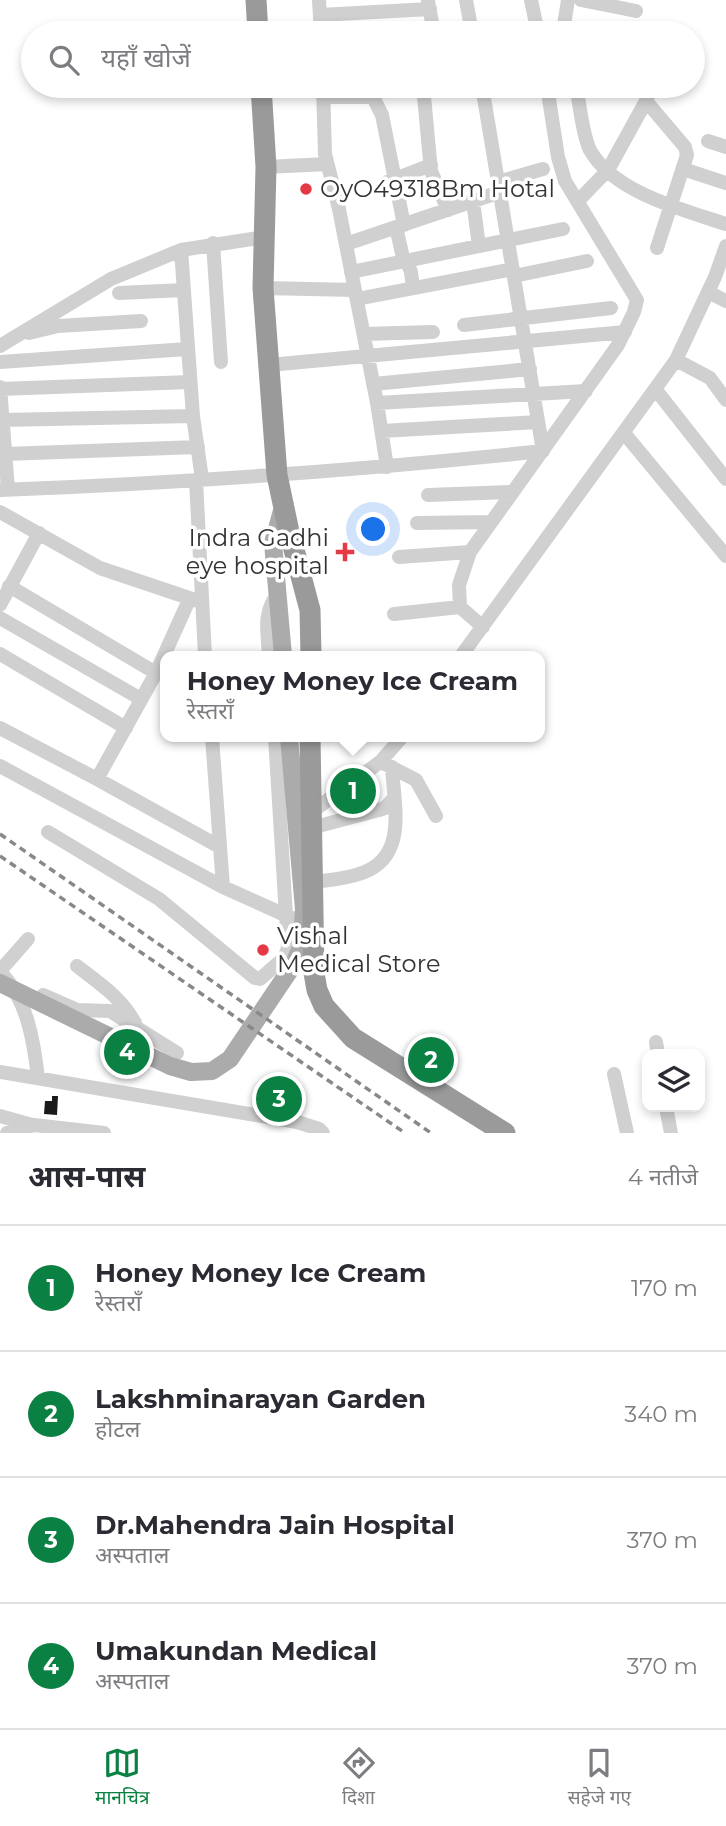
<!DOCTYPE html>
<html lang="hi">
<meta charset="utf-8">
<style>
:root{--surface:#fff;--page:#f2f2f3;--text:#2b2b33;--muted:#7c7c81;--line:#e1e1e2;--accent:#0b8043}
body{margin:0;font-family:Montserrat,"Noto Sans Devanagari",sans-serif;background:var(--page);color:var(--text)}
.controls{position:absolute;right:21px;bottom:21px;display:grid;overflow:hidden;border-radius:14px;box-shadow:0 4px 10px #0003}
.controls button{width:63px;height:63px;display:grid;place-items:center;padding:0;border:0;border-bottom:2px solid var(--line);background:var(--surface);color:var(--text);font:35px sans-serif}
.you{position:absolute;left:374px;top:530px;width:24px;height:24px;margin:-18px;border:5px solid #fff;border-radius:50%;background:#1a73e8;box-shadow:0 0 0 10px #1a73e833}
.badge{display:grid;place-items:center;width:46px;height:46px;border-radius:50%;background:var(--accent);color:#fff;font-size:23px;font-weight:700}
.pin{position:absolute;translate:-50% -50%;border:4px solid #fff;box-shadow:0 2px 7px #0006}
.popup{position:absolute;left:160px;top:651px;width:385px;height:91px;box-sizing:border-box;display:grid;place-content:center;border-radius:14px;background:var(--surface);filter:drop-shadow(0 2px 5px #0005);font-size:23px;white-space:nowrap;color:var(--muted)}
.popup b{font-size:26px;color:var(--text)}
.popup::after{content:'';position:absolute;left:50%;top:100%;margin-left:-14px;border:14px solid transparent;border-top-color:var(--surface)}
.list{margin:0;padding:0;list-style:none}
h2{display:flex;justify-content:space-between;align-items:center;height:91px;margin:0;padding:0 28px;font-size:30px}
h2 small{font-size:23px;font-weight:400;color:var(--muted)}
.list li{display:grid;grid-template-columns:46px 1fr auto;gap:21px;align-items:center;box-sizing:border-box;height:126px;padding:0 28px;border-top:2px solid var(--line)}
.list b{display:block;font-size:26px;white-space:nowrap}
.list p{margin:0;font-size:23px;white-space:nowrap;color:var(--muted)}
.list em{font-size:23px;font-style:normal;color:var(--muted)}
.icon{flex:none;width:38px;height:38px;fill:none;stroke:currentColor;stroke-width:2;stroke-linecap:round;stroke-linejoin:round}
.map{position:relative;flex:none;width:726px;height:1133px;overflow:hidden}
.search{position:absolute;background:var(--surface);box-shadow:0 4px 10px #0003;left:21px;right:21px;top:21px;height:77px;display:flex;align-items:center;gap:18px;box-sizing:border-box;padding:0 24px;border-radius:38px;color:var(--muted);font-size:26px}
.sheet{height:595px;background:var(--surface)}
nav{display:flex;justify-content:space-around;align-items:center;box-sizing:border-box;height:98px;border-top:2px solid var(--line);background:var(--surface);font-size:19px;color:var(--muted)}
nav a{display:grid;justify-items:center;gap:4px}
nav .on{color:var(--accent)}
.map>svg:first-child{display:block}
.building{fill:#1a1a1a}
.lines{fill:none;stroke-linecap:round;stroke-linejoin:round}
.minor{stroke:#d0d0d0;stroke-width:14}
.major{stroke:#ababab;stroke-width:18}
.highway{stroke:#9a9a9a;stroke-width:21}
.rail{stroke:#888;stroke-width:3.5;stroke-dasharray:7 5;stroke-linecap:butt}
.poi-dot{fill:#e63946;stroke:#fff;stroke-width:2.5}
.labels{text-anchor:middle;stroke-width:7;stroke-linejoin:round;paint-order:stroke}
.poi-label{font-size:24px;fill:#333;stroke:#fff;text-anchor:start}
</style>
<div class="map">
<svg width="726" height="1133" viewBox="0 0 726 1133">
<rect width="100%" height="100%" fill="#fff"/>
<path class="building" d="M52 1096H58L57 1115 44 1114 45 1101H52Z"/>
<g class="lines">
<path class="minor" d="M319 0 321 33
M466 0 472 33
M531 0 538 33
M581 0 636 11
M428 1 434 33
M320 15 430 9
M565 33 564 25 568 0
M323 86 325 154 339 209 377 403 387 467
M423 86 431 171 448 210
M576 86C580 104 582 134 590 150 613 192 683 210 726 224
M372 95 382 115 404 225
M323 97H369L372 95V87
M646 101 685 147 687 155 657 248
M708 141 726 147
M266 167 327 164
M683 169 726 183
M387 182 431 165
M498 182 543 169
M473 201 479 246
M578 201 608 170 646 101 652 86
M396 227 404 262H407L411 272 413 288
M213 243 221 362
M346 244 500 192
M181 250 193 416 202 479
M351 272 563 229
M514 276 587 261
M263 288 355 290
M708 292 726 301
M119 293 184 290
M357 299 513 269
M464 325 611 308
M29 333 58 326 141 321
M364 334 433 332
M0 346 111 279 181 250 265 237
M676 360 710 378 726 400
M0 362 187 349
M269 365 625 332
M373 384 530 369
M0 387 8 489
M0 389 190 382
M656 390 726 479
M377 403 586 391
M2 420 193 416
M382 431 538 422
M624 433 726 556
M5 454 198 447
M196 480 205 656
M0 490C182 483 363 470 543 451L482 86
M428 495 513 492
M0 512 100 568 201 602
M417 523 490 522
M399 557 470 552
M9 586 156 673
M189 600 156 673 97 779 220 847
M0 605 39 533
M394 614 460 607
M0 618 141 699
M483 627 460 607 459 585 470 552 618 345 634 312 637 300 565 181 558 157 547 86
M0 654 126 728
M269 656C268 633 262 613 278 594
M461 656 676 360 715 277 726 246
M0 728 97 779
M212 737 223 887
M385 764 416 780 436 816
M0 766 223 887 294 919
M310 813 380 762 402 737
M311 828 379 810 385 808 394 798
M48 832 159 899 255 978 260 979 284 958 288 948 275 737
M313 882C329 880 346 879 362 873 408 857 394 806 392 767
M77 966C99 983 122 998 135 1023
M0 971 28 939
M0 972C27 998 34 1042 38 1078
M43 995 77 1010 110 1011 177 1053
M656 1042 658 1054
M0 1072 297 1122 319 1129 323 1133
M614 1074 627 1133
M666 1107 671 1133
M0 1116 32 1125
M7 1133 34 1125 104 1133"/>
<path class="major" d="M283 507 273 543 283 656
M0 983 170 1066 191 1072 212 1071 230 1059 294 964 302 945 304 909 289 737"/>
<path class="highway" d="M256 0 258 33
M261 86 266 167 263 288 277 475 288 527 310 610 311 656
M310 737 314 973 317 990 324 1006 353 1038 505 1133"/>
<path class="rail" d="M0 834 431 1133
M0 856 405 1133"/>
</g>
<g class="poi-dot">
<circle cx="306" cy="189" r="7"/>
<path d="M341.5 541.5h7v7h7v7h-7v7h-7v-7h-7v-7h7z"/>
<circle cx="263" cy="950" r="7"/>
</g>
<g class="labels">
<g class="poi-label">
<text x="320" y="197">OyO49318Bm Hotal</text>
<text x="329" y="546" text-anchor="end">Indra Gadhi<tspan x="329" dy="28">eye hospital</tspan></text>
<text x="277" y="944">Vishal<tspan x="277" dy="28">Medical Store</tspan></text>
</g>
</g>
</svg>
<div class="controls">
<button><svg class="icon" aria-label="layers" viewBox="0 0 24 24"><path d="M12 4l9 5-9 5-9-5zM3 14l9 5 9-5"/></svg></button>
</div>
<div class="you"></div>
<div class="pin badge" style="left:353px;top:791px">1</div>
<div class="popup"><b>Honey Money Ice Cream</b>रेस्तराँ</div>
<div class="pin badge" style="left:431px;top:1060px">2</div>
<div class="pin badge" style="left:279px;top:1099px">3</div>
<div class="pin badge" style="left:127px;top:1052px">4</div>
<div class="search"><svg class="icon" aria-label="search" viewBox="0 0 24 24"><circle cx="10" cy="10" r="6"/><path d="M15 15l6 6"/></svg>यहाँ खोजें</div>
</div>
<section class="sheet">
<h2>आस-पास<small>4 नतीजे</small></h2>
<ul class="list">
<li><span class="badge">1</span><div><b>Honey Money Ice Cream</b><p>रेस्तराँ</p></div><em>170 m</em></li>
<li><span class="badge">2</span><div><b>Lakshminarayan Garden</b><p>होटल</p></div><em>340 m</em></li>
<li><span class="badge">3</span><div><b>Dr.Mahendra Jain Hospital</b><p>अस्पताल</p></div><em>370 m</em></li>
<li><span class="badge">4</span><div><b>Umakundan Medical</b><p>अस्पताल</p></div><em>370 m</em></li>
</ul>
</section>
<nav>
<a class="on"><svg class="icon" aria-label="map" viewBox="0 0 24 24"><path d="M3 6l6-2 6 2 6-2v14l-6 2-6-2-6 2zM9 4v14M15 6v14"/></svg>मानचित्र</a>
<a><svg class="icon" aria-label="directions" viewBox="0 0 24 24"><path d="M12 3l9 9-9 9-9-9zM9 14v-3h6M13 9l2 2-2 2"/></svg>दिशा</a>
<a><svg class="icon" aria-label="saved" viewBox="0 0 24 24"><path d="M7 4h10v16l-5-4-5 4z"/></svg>सहेजे गए</a>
</nav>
